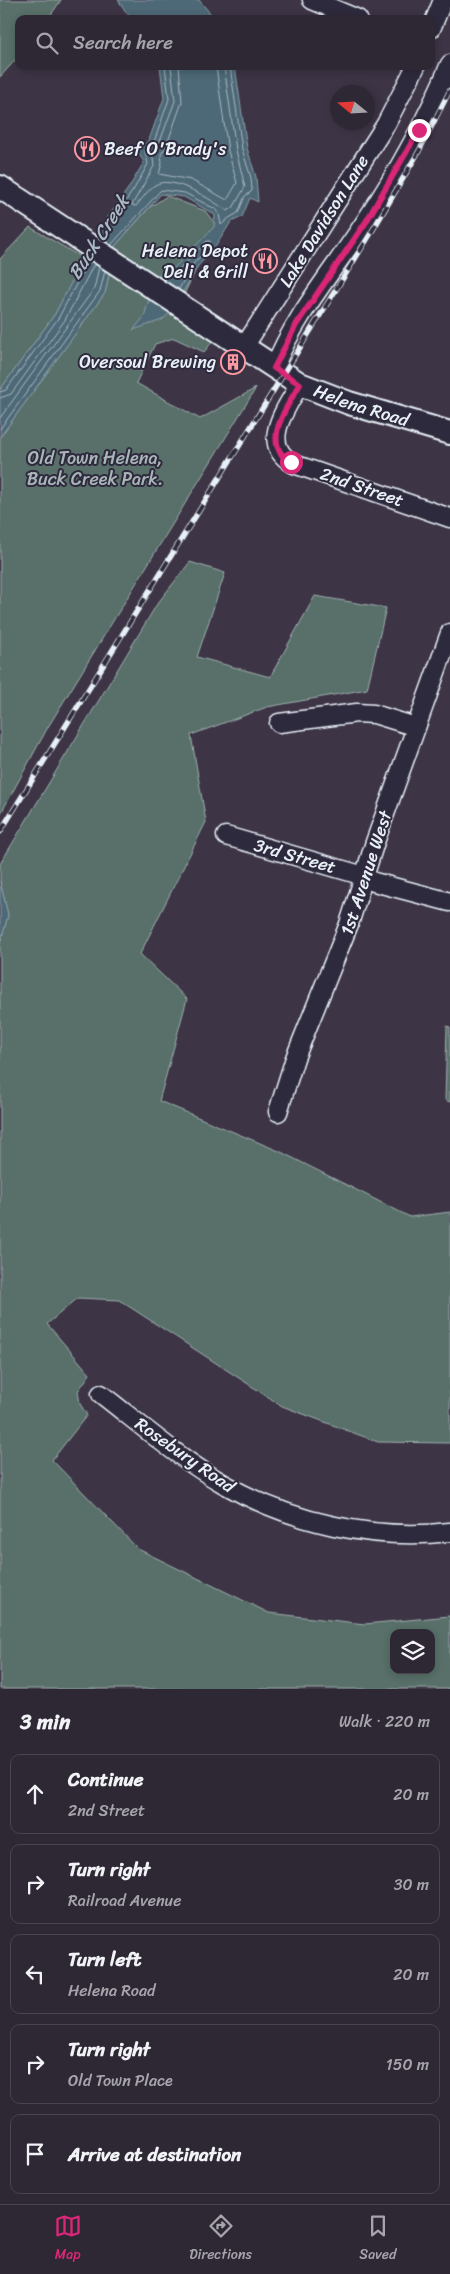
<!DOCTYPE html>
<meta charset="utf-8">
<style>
:root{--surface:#2e2734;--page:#3a3340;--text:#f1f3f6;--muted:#a7a5ac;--line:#49444f;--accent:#db2777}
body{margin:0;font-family:Sriracha,sans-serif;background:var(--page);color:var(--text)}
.controls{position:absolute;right:15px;bottom:15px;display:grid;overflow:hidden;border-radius:10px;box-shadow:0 2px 8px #0003}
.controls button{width:45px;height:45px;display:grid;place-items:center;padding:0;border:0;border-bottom:1px solid var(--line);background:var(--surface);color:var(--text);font:25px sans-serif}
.compass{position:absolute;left:330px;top:85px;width:45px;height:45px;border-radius:50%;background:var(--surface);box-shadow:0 2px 8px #0003;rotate:288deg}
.stop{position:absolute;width:15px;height:15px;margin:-11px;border:4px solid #db2777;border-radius:50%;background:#fff}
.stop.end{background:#db2777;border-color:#fff;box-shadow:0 1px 5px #0008}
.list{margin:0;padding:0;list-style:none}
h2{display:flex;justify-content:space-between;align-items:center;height:65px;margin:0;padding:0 20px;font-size:21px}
h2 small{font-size:16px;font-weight:400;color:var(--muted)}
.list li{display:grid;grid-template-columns:32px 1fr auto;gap:15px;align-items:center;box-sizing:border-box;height:80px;margin:0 10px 10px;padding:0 10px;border:1px solid var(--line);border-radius:10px}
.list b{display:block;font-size:19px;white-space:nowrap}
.list p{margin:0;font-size:16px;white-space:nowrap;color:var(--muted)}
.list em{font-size:16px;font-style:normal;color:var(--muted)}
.icon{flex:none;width:28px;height:28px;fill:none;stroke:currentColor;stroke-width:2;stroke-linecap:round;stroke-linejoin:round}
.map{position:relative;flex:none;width:450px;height:1689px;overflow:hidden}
.search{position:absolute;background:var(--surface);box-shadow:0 2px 8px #0003;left:15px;right:15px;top:15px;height:55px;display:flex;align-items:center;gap:12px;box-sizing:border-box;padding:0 18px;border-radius:10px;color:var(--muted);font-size:19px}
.sheet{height:515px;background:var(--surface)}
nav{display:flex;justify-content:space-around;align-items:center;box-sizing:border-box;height:70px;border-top:1px solid var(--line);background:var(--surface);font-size:14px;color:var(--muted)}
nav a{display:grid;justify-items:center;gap:2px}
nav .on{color:var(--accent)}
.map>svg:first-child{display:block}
.green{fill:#596f69;stroke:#a0b0b0;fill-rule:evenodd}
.water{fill:#4e6876;stroke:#8c9faa}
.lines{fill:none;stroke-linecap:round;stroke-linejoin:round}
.shore{stroke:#aabac4;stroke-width:1}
.minor-casing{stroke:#e8f1f8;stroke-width:21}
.major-casing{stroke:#e8f1f8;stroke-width:26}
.minor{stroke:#2f2a3d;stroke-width:18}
.major{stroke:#2f2a3d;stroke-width:22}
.rail-casing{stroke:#e8f1f8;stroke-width:5.5}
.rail{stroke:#2f2a3d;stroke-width:4;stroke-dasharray:11;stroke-linecap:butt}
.route{stroke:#db2777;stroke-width:6}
.labels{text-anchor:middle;stroke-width:4;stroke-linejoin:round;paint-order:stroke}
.poi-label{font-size:18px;fill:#e8f1f8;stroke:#2f2a3d;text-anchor:end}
.street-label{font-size:18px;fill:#e8f1f8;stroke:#2f2a3d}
.park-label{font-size:18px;fill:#a8b6b8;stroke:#2f2a3d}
.water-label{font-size:19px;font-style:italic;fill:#aabac4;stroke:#2f2a3d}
</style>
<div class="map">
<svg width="450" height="1689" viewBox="0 0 450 1689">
<rect width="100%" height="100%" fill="#3d3445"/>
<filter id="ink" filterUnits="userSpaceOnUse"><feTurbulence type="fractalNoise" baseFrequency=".02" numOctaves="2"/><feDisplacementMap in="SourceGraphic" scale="10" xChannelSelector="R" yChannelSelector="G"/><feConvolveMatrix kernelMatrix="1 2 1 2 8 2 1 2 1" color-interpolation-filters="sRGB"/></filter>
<g filter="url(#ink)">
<path class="green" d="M0 0H61L48 19H19V56L0 77Z
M167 196 205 211 217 226 174 315 213 341 204 352 174 338 155 344 136 383 200 419 256 388 48 727 0 815V437L105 293 115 246 150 207Z
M30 227 84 259 55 314 0 390V259Z
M190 562 225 573 197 657 270 677 315 596 386 608 367 689 267 707 191 735 206 822 140 954 187 999 159 1101 279 1151 410 1217 450 1212V1443L378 1442 282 1406 119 1300 78 1298 47 1324 90 1374 78 1391 80 1404 87 1415 52 1460 138 1549 269 1613 365 1624 450 1616V1689H0V944L8 915 0 881V864L157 604ZM394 1633H431V1670H394Z
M447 1026 450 1027V1102L445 1100Z"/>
<path class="water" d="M118 0H199L215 19H131Z
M160 66H235L247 148 256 177 258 202 250 198 242 217 231 222 214 249 198 266 171 312 162 320 133 330 144 317 156 275 171 271 214 227 215 215 184 197 161 194 115 246 105 293 0 437V390L55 314 98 231 130 186 144 162 137 151 149 140 164 98Z
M0 881 8 915 0 944Z"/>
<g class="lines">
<path class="shore" d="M171 66 175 101 159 144 152 152 154 166 132 205 136 206C142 199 148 190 155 185 172 174 214 201 227 211L233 208 245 187 236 150 224 66
M179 66 182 102 166 147 161 154 162 163 159 174 191 180 227 200 237 183 228 151 216 66
M100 238 134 189 148 164 145 152 154 142 169 99 165 66
M111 245 161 190 185 193 217 210 219 214 221 225 229 218 238 213 245 196 252 191 251 178 242 149 230 66
M162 279 175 274 207 241H210V246L193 264 179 289
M0 392 6 390 59 317 89 260
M0 398 11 394 65 320 94 264
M0 418 94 289 99 267
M0 429 100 291 105 271"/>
<defs>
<path id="minor" d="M312 0 358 19
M431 29 443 0
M244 347 386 124 416 66
M274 368C295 315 334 270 365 222 398 172 427 119 450 64
M300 384C286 409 258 444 294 464L450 518
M279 723 357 713 374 714 416 727
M226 836 364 876 374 882 450 902
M278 1112 295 1058 349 924 375 842 450 633
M101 1394C141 1425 180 1459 224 1484 290 1522 373 1541 450 1532"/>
<g id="major">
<path id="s1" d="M0 187 300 384 349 403 450 433"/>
</g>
</defs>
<use href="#minor" class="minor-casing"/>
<use href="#major" class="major-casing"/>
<use href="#minor" class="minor"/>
<use href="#major" class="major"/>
<defs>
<path id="rail" d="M0 832 371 233 419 151 450 90"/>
</defs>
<use href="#rail" class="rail-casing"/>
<use href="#rail" class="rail"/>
</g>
</g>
<g class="lines" filter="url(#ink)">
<path class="route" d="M291 462C259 444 288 405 300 384L274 368 296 325 366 222 419 130"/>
</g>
<defs>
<symbol id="restaurant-ring" viewBox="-11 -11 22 22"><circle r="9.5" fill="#2f2a3d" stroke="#ff9aa2" stroke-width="1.5"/><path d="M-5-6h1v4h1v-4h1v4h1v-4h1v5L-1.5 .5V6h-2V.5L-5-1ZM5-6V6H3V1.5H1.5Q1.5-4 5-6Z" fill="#ff9aa2"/></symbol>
<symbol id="building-ring" viewBox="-11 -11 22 22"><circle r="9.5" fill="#2f2a3d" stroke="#ff9aa2" stroke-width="1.5"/><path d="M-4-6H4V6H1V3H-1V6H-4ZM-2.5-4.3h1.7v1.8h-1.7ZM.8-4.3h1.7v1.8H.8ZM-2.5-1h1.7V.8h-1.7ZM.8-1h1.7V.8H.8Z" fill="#ff9aa2"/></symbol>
</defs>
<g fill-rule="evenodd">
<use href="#restaurant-ring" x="73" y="135" width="28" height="28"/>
<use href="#restaurant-ring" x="251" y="247" width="28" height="28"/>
<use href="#building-ring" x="219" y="348" width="28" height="28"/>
</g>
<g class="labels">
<g class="poi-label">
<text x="104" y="155" text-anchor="start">Beef O'Brady's</text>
<text x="248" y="257">Helena Depot<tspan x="248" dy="21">Deli &amp; Grill</tspan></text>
<text x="216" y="368">Oversoul Brewing</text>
</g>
<g class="street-label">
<text transform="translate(324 221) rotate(-58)" y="6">Lake Davidson Lane</text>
<text dy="6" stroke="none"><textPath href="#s1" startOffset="424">Helena Road</textPath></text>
<text transform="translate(362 487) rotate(19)" y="6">2nd Street</text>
<text transform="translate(295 856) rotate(16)" y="6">3rd Street</text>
<text transform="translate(366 873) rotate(-72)" y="6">1st Avenue West</text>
<text transform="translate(185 1455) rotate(35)" y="6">Rosebury Road</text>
</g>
<g class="park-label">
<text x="95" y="464">Old Town Helena,<tspan x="95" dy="21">Buck Creek Park.</tspan></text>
</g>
<g class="water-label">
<text transform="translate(98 237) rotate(-57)" y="7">Buck Creek</text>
</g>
</g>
</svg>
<div class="controls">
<button><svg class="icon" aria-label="layers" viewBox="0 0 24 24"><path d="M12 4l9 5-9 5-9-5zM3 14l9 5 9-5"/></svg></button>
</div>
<svg class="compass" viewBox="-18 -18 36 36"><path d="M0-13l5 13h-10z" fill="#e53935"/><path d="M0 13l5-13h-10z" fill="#a7a5ac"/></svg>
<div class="stop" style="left:291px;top:462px"></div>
<div class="stop end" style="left:419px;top:130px"></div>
<div class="search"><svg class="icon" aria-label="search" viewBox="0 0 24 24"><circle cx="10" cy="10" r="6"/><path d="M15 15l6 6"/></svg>Search here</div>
</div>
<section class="sheet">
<h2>3 min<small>Walk · 220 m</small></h2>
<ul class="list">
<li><svg class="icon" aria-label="ahead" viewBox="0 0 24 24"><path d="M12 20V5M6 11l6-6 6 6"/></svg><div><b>Continue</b><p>2nd Street</p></div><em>20 m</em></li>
<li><svg class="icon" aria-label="right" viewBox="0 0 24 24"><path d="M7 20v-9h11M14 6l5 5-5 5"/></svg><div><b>Turn right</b><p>Railroad Avenue</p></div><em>30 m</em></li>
<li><svg class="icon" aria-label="left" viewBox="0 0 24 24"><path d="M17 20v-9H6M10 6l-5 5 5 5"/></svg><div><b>Turn left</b><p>Helena Road</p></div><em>20 m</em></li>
<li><svg class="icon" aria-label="right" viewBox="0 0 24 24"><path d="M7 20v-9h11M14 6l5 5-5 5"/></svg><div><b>Turn right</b><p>Old Town Place</p></div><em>150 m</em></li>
<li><svg class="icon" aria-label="arrive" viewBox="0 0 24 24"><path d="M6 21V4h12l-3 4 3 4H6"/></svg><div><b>Arrive at destination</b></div></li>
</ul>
</section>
<nav>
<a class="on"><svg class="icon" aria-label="map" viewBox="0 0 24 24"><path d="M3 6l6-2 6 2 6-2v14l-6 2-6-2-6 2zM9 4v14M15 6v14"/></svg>Map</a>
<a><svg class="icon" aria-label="directions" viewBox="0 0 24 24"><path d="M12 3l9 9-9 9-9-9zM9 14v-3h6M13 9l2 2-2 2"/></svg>Directions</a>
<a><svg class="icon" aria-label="saved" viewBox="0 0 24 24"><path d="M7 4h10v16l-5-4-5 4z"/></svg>Saved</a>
</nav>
